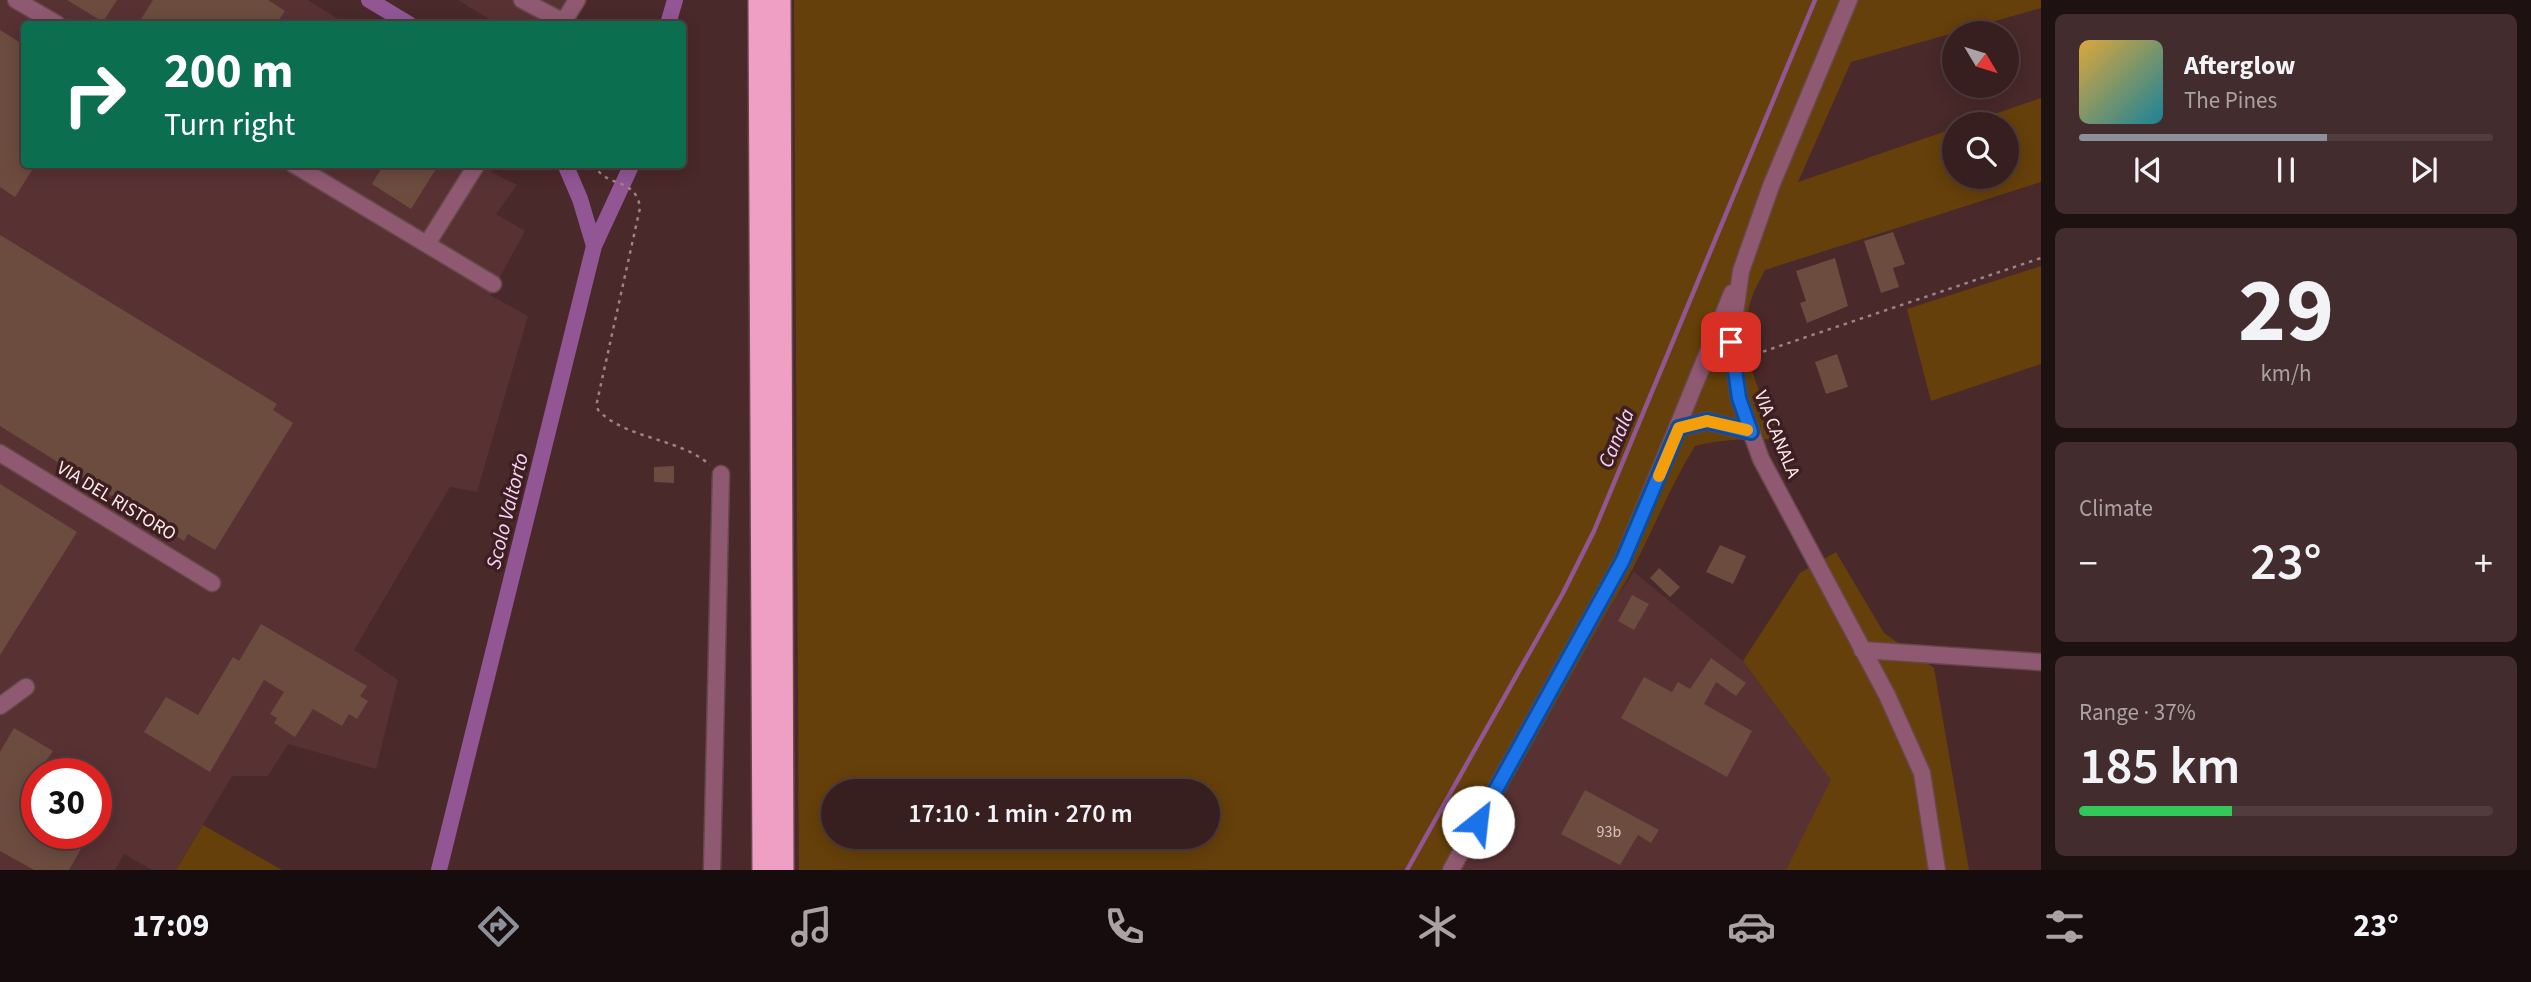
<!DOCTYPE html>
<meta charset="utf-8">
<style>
body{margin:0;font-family:"Source Sans 3",sans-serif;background:#422c2d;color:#f1f3f6;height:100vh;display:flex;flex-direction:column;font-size:26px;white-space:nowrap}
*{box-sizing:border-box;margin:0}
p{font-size:23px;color:#aaa2a5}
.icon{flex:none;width:38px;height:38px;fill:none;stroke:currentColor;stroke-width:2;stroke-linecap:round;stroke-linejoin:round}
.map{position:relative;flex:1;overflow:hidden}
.panel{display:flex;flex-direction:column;gap:14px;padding:14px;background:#1e1112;width:490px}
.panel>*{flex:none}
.guide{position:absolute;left:21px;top:21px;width:665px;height:147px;border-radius:7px;box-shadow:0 4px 18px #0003,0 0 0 2px #513d3e;background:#0b6e4f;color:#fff;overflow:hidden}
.needle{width:46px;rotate:128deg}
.tools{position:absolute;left:1942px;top:21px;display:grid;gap:14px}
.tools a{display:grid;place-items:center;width:77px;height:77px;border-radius:50%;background:#371f20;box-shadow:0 4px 18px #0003,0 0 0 2px #513d3e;font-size:35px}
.speed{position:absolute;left:21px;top:758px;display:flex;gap:14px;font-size:35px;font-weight:700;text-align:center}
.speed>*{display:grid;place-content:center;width:91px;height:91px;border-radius:50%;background:#371f20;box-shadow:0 4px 18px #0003,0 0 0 2px #513d3e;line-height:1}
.speed .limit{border:10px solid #d22;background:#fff;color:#111}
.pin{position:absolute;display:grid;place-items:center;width:60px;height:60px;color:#fff;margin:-30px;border-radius:14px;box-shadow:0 4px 10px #0006}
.me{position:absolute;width:77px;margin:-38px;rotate:29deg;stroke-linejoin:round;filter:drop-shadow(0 0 5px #0008)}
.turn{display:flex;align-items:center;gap:24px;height:147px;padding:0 28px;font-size:32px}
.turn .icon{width:91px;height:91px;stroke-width:2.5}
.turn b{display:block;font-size:49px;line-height:60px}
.big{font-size:52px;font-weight:600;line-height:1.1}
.panel .card{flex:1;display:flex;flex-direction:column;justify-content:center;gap:10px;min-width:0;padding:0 24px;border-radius:10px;background:#422c2d}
.panel .dial{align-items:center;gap:0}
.dial b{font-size:91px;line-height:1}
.song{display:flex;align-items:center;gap:21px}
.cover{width:84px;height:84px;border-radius:10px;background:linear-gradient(135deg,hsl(40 70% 55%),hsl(190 70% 35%))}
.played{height:7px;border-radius:4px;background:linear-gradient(90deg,#8c9099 60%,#513d3e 60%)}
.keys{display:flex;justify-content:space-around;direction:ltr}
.heat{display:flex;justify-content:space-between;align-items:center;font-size:38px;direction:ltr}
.charge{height:10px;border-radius:5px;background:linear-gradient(90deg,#34c759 37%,#513d3e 0)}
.trip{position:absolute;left:821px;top:779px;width:399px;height:70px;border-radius:35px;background:#371f20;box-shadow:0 4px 18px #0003,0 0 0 2px #513d3e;font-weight:600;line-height:70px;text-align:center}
.menu{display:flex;height:112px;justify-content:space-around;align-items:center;background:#160c0d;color:#aaa2a5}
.menu .icon{width:49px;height:49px}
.menu .current{color:#8c9099}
.menu b{font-size:32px;color:#f1f3f6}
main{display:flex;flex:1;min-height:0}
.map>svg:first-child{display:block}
</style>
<main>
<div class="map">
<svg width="2041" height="870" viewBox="0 0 2041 870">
<rect width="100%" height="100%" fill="#49292a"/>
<path fill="#583133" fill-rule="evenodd" d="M0 0H308L346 24H24V164H495L491 172 517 185 496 214 525 231 490 295 528 316 477 492 450 487 354 650 398 680 376 769 288 744 268 776H232L176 870H152L124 854 115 870H0ZM37 774H96V833H37Z
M458 0H588L573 24H497Z
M1634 572 1743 661 1832 780 1786 870H1462L1609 609Z"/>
<path fill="#66400a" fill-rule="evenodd" d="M794 0H2041V8L1851 62 1798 182 1955 128V177H2007V124H1965L2041 98V182L1765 270C1760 280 1754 290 1751 300 1736 345 1760 402 1784 439 1752 440 1725 438 1695 446 1662 499 1644 557 1609 609L1462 870H799ZM833 791H1208V836H833Z
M2041 266V364L1931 401 1907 309Z
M1836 552 1884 633 1934 668 1969 870H1786L1831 780 1743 661 1800 573Z
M203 825 282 870H176Z"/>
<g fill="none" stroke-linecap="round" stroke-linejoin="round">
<path stroke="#925695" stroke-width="4.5" d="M1407 870 1563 593 1594 531 1815 0"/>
<path stroke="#925695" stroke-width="16" d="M369 0 409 24
M668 24 675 0
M594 246 632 164
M439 870 594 246 580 199 565 164"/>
</g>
<path fill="#6c4c3f" d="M67 0H117L103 22Z
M153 0H268L285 11 276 24H138Z
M0 30 24 45V164H36L15 197 0 187Z
M384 164H439L411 209 372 184Z
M1893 232 1905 264 1893 268 1899 287 1881 293 1864 241Z
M0 235 277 404 273 410 293 423 215 550 188 534 184 541 0 426Z
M1835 258 1848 306 1807 323 1800 303 1806 301 1796 271Z
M1837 354 1848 387 1826 394 1815 362Z
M674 466V483L654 482V467Z
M0 484 77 532 0 655Z
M1720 545 1746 556 1733 584 1706 572Z
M1659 568 1680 587 1670 597 1650 578Z
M1632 595 1649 604 1634 630 1618 621Z
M261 624 367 686 360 696 368 701 357 719 349 714 342 726 313 709 295 737 274 723 277 718 270 714 284 692 264 680 210 772 144 732 166 697 198 715 233 657 239 661Z
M1711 658 1746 683 1736 696 1716 682 1704 704 1752 731 1727 777 1621 718 1644 677 1672 692 1678 682 1690 689Z
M14 728 53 751 37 774V833H90L69 870H34L0 851V752Z
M1585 790 1659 830 1651 843 1638 835 1620 865 1561 834Z"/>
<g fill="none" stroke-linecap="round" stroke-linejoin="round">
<g stroke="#664849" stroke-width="19">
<path id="minor" d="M16 0 57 24
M522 0 564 22
M1849 0 1771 186 1741 271 1731 342 1739 398 1761 459 1887 695 1922 773 1937 870
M562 24 577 0
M293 164 493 284
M427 244 477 164
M1679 428 1707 421 1751 432
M0 453 212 583
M1862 650 2041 662
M0 706 26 687
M712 870 721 474
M1451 870 1623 560 1732 293"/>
</g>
<g stroke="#664849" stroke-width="24">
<path id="highway" d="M759 0 763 870
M780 0 783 870"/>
</g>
<path stroke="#9d8384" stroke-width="2.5" stroke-dasharray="3.5 5" stroke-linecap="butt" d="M594 164C605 189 636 176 640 208L597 402 598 410C627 440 678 437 710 465
M1747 357 2041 258"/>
<use href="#minor" stroke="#905972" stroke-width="16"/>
<use href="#highway" stroke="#f09fc4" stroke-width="21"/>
</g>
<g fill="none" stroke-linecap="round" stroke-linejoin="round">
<g stroke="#114b97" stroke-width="18">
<path id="route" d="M1478 822 1623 560 1679 428 1707 421 1751 432 1739 398 1731 342"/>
</g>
<use href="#route" stroke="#1a73e8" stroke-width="12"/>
<path stroke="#f59e0b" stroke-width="12" d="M1659 476 1679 428 1707 421 1747 430"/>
</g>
<g text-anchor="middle" stroke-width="7" stroke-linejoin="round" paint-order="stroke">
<g font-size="16" fill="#d9c2c0">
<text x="1609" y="837">93b</text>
</g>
<g font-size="19" fill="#fdeaeb" stroke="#3e1f21">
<text transform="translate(1778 434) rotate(68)" y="7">VIA CANALA</text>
<text transform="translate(117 500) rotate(31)" y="7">VIA DEL RISTORO</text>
</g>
<g font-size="21" font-style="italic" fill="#f6d4f7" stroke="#3e1f21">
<text transform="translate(1616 438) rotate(-67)" y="7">Canala</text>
<text transform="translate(507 511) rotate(-76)" y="7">Scolo Valtorto</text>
</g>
</g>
</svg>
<div class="tools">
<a><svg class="needle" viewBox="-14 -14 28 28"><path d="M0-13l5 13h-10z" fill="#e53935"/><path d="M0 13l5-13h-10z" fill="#aaa2a5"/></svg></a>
<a><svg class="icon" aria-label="search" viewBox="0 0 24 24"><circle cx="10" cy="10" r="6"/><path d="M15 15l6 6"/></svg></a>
</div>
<div class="speed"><div class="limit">30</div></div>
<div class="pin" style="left:1731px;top:342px;background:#d93025"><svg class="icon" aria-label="arrive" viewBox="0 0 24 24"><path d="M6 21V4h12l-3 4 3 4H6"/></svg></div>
<svg class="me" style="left:1478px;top:822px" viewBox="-20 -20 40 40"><circle r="19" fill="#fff"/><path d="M0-13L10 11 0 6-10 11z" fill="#1a73e8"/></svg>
<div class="trip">17:10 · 1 min · 270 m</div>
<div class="guide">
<div class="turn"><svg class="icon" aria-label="right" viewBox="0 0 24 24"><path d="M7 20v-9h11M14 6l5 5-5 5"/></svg><div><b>200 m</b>Turn right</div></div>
</div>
</div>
<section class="panel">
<div class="card">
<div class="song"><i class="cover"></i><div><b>Afterglow</b><p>The Pines</p></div></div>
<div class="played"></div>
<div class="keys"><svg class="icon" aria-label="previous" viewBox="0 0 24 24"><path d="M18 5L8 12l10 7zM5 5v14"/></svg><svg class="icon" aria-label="pause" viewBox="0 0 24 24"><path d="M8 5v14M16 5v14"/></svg><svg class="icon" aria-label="next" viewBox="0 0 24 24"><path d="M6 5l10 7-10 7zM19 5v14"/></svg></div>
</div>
<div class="card dial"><b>29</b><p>km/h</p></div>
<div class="card"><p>Climate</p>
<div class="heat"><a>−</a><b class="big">23°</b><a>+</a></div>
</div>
<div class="card"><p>Range · 37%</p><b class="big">185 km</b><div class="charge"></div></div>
</section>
</main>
<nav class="menu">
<b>17:09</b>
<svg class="icon current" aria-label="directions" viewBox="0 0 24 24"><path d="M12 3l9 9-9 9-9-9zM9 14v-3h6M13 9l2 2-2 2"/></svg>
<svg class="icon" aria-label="music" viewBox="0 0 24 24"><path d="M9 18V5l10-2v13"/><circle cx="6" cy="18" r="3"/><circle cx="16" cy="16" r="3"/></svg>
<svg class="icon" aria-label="phone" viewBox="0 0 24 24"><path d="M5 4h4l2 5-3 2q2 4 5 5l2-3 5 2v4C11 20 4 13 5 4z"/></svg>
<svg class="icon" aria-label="climate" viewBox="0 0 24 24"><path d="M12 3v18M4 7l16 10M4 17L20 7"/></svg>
<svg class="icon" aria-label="car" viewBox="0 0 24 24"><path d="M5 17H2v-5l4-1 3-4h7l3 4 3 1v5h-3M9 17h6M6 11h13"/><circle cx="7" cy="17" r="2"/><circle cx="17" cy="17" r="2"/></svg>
<svg class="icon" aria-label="filters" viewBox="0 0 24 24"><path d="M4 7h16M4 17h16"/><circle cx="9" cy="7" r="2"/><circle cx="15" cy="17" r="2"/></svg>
<b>23°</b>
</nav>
